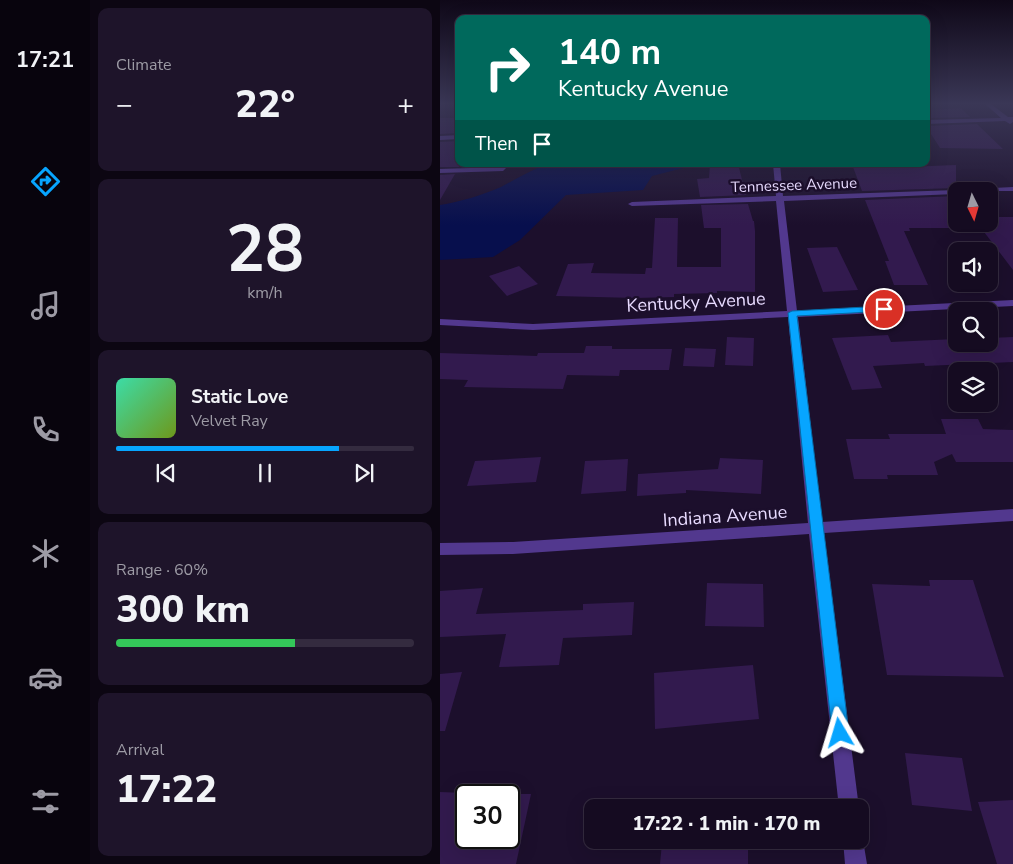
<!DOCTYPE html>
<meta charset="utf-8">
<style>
body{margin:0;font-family:"Nunito Sans",sans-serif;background:#1e142a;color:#f1f3f6;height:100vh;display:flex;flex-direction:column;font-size:19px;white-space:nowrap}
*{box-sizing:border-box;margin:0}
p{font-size:16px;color:#9d9ba5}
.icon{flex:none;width:28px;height:28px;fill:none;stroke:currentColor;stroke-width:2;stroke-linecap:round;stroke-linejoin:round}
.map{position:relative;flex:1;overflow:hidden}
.sheet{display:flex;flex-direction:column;gap:8px;padding:8px;background:#0c0612;width:350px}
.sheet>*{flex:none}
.top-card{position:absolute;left:15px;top:15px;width:475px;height:152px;border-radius:10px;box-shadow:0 5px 20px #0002,0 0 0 1px #342b3f;background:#00695c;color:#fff;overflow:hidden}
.needle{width:32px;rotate:175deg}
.buttons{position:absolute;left:508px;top:182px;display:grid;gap:10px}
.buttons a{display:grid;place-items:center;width:50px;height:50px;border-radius:10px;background:#150b21;box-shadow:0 5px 20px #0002,0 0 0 1px #342b3f;font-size:25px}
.speed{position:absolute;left:15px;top:784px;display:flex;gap:10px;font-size:25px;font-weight:700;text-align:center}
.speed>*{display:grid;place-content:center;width:65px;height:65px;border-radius:50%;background:#150b21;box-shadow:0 5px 20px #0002,0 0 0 1px #342b3f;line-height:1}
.speed .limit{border:2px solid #111;border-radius:8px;background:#fff;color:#111}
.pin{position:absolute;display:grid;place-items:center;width:42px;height:42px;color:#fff;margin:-21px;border:2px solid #fff;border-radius:50%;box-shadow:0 1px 5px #0007}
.me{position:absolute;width:55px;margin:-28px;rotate:353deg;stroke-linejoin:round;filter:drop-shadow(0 0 4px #0008)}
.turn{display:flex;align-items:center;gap:18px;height:105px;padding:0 20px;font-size:22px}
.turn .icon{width:65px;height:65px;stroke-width:2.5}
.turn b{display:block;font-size:35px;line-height:42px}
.then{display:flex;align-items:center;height:48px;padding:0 20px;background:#0003;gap:10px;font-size:19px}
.big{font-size:38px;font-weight:800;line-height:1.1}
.sheet .card{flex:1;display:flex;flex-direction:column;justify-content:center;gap:8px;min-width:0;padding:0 18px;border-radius:10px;background:#1e142a}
.sheet .dial{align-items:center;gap:0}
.dial b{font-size:65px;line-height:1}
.song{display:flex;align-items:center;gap:15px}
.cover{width:60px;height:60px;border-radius:8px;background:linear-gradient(135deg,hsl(160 70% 55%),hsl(80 70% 35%))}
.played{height:5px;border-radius:2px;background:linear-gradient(90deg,#07a5ff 75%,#342b3f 75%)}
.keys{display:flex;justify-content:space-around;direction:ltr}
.heat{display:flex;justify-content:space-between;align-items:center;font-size:28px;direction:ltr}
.charge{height:8px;border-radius:4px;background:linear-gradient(90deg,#34c759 60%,#342b3f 0)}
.trip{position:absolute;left:144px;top:799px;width:285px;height:50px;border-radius:10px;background:#150b21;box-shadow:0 5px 20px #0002,0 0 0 1px #342b3f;font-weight:800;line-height:50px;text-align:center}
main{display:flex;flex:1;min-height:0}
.menu{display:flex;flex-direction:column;width:90px;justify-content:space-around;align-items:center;background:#08040d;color:#9d9ba5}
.menu .icon{width:35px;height:35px}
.menu .selected{color:#07a5ff}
.menu b{font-size:22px;color:#f1f3f6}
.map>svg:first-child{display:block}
</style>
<main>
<nav class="menu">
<b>17:21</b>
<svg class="icon selected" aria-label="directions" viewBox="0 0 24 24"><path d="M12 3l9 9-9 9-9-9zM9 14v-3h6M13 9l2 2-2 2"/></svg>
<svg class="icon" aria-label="music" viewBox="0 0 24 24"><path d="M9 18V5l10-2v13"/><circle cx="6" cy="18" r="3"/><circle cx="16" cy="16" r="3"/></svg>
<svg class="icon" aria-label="phone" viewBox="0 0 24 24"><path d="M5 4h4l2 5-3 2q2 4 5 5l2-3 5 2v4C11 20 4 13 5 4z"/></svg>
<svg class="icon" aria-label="climate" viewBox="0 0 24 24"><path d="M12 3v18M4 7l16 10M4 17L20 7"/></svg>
<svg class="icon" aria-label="car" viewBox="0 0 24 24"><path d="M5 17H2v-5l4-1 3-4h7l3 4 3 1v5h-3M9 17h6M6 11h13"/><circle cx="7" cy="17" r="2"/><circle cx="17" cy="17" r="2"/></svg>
<svg class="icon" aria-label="filters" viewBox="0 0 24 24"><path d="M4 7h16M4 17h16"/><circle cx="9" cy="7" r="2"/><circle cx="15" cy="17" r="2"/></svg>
</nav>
<section class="sheet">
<div class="card"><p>Climate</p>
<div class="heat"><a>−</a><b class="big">22°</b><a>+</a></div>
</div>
<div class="card dial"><b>28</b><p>km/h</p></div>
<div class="card">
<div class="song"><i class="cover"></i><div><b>Static Love</b><p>Velvet Ray</p></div></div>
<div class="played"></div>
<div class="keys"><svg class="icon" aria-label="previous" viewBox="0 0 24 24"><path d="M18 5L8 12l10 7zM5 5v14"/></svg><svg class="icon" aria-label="pause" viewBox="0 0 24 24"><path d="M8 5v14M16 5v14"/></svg><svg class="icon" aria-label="next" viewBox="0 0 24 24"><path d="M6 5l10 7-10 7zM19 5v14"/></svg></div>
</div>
<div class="card"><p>Range · 60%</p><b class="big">300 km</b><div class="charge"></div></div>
<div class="card"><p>Arrival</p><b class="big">17:22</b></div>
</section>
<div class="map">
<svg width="573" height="864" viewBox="0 0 573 864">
<rect width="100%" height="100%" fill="#1c0f2c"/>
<path fill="#070f4d" d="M107 164H254L255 165 212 176 203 190 126 195 80 240 53 257 0 260V205C20 202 42 195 61 187 76 179 91 170 107 164Z"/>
<path fill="#321a4e" d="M521 108 530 117 486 118V110Z
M0 118H19V133L0 134Z
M537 124 563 149 500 148 486 126Z
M19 141V167H0V142Z
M270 164H298L306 195 260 197 257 179 269 178Z
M443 164H464L466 167 516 165V188L422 191 413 167 444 166Z
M15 174 0 200V175Z
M516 196V228H469L470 231H464L488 285H454L445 261H449L425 200Z
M308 204 313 221H314L315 231V292L277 291V293L234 294V297L196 298 116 296 128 264 154 263 151 273 205 274 206 268H212L215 218H238L237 267H281V228H264L261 205Z
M549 217H573V270L538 224H549Z
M397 247 418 290 383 292 367 248Z
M79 266 98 284 67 296 49 276Z
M448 335 451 342 516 339V344H549V338L573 337V362L485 366 484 363 433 366 442 388 412 390 392 338Z
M287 337 314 338 313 366 285 365Z
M146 346H172V349H232L229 370H180L179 376 127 375 123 389 24 387 28 380 0 379V353L97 356 98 353H144Z
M245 348 276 349 274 367 243 366Z
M501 419H538L543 429 573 430V462H516L512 454 494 462 498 475H447L448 479H414L406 439H450L448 434H506Z
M101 457 96 482 27 486 35 461Z
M280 458 323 460 321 494 246 490V493L197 496 198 474 278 469Z
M188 459 186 491 141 494 145 461Z
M489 580H533L564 677 447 675 432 584 490 586Z
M267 583 323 584 324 627 265 626Z
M43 588 36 614 143 610V604L194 602 192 635 123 638 119 665 59 667 66 634 0 637V591Z
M313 665 319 719 215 729 214 673Z
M22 672 5 731H0V674Z
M465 753 522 758 532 811 472 805Z
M0 792 26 793V838H69V794H91L76 864H0Z
M573 800V864H557L538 802Z
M222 843 308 845V864H220Z"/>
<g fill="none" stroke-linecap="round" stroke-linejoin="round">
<path fill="#52388e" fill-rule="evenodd" d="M545 104H551L568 117H573V122L570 124 565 121 486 124V120L561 118Z
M19 135V139L0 140V136Z
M63 164H70L63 171 0 173V169L61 167Z
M333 164H340L343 196 516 190 519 191H516V194L344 201 357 311 573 300V306L358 317 382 522 573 509V521L384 533 419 808H399L369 534 73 554 0 555V543L73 542 368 523 348 317 93 330 0 325V319L93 324 347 311 336 201 192 206 188 204 192 202 336 196Z
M573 187V191H529L533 189Z
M420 832 423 840 427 864H405L403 840H420Z"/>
</g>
<linearGradient id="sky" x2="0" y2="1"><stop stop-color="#0f0818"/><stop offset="0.46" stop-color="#3a3756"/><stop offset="1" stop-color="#3a3756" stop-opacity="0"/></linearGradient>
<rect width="573" height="225" fill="url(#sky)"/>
<path fill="#07a5ff" stroke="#056ba6" d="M444 306 448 307V311L357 316 409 733 406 739 400 742 394 739 392 733 348 313 352 311Z"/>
<g text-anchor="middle" stroke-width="5" stroke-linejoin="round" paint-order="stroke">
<g font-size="15" fill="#e8dbff" stroke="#1c0f2c">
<text transform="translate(354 185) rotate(-2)" y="5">Tennessee Avenue</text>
</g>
<g font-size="18" fill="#e8dbff" stroke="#1c0f2c">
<text transform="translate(256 302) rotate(-3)" y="6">Kentucky Avenue</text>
<text transform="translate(285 516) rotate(-4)" y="6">Indiana Avenue</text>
</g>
</g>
</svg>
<div class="buttons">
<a><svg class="needle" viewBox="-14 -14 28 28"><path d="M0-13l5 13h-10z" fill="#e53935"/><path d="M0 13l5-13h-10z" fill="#9d9ba5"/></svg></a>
<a><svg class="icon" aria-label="sound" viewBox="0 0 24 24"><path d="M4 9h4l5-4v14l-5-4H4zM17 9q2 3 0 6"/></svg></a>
<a><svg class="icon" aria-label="search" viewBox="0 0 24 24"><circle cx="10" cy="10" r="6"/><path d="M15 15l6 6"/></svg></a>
<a><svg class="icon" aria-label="layers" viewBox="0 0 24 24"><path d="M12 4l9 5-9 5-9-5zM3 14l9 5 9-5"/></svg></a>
</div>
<div class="speed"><div class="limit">30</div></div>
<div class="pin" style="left:444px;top:309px;background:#d93025"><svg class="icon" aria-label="arrive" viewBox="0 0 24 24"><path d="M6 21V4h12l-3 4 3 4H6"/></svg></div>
<svg class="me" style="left:400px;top:733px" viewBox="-20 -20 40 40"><path d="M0-17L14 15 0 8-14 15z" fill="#07a5ff" stroke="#fff" stroke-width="4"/></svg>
<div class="trip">17:22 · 1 min · 170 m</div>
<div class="top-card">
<div class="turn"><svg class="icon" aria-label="right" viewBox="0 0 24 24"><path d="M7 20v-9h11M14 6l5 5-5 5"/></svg><div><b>140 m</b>Kentucky Avenue</div></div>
<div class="then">Then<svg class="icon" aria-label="arrive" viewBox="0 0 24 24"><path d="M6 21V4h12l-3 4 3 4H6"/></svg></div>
</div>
</div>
</main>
